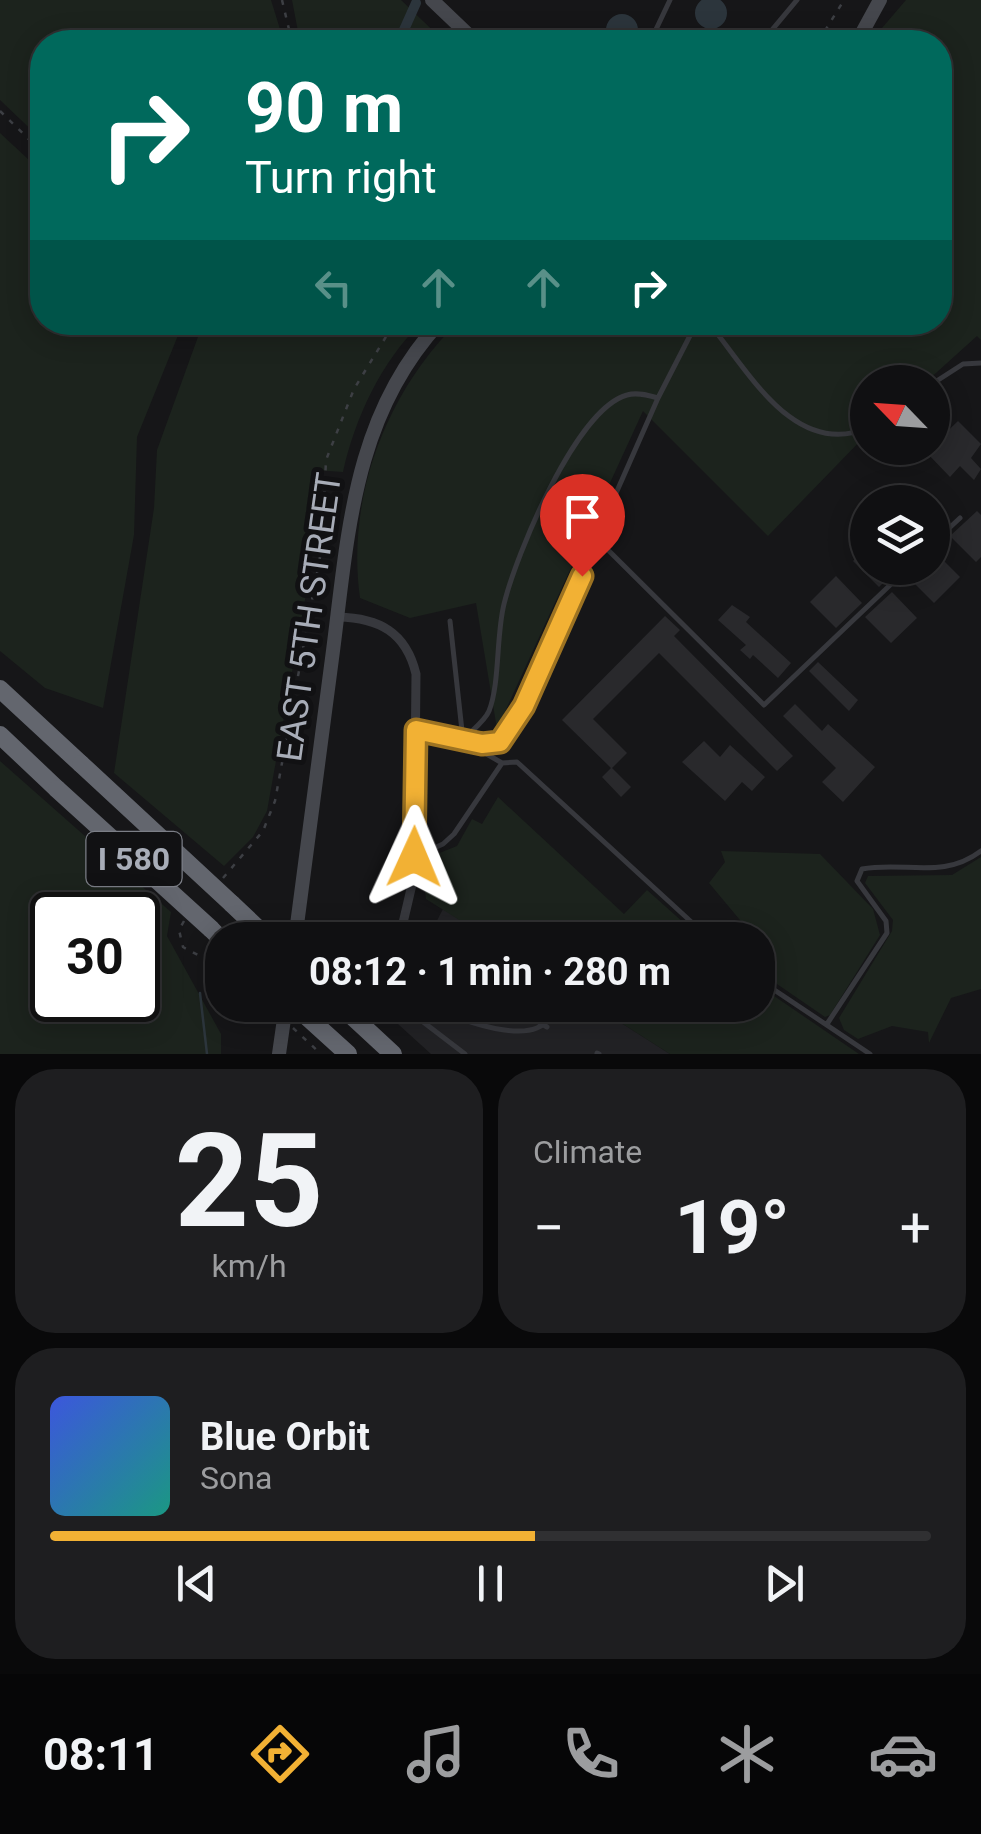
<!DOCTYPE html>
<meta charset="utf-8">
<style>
body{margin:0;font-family:Roboto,sans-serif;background:#1e1e20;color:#f1f3f6;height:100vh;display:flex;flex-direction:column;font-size:38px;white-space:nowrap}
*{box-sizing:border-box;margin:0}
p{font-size:32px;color:#9c9d9f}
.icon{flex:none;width:55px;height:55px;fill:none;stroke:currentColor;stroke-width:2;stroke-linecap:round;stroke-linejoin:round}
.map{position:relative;height:1054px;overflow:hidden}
.side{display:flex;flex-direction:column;gap:15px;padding:15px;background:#09090a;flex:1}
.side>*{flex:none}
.guide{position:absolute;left:30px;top:30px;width:922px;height:305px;border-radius:40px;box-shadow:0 5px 25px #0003,0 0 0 2px #303032;background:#00695c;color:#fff;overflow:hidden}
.needle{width:65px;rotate:295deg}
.tools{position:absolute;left:850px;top:365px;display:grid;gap:20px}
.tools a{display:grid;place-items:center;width:100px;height:100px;border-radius:50%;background:#101012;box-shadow:0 5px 25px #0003,0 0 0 2px #303032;font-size:50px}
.speed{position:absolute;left:30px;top:892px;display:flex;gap:20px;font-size:50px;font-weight:700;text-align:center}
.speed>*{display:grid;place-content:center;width:130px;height:130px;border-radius:50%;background:#101012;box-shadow:0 5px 25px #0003,0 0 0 2px #303032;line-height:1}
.speed .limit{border:5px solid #111;border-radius:15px;background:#fff;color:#111}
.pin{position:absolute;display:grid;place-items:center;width:85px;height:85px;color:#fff;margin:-102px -42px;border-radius:50% 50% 50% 0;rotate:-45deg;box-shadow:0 0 10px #0007}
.pin .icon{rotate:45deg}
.me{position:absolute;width:110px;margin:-55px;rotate:1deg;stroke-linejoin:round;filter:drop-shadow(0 0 8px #0008)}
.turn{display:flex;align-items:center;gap:35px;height:210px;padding:0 50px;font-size:45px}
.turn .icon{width:130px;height:130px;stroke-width:2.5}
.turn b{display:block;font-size:70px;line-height:85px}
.lanes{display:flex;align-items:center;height:95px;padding:0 50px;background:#0003;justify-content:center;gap:50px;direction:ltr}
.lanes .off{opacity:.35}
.big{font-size:75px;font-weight:700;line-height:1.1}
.side .tile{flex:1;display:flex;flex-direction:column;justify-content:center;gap:15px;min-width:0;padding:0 35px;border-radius:40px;background:#1e1e20}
.side .dial{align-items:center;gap:0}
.dial b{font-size:130px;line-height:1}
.song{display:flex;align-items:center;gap:30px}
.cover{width:120px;height:120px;border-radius:15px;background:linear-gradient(135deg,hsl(230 70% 55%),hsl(170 70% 35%))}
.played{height:10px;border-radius:5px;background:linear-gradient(90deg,#f2b134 55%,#303032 55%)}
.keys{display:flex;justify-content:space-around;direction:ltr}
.heat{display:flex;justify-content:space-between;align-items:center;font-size:55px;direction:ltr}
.side .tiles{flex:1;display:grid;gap:15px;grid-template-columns:1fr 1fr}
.tile:last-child{grid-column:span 2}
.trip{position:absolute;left:205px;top:922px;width:570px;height:100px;border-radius:40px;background:#101012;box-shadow:0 5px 25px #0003,0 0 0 2px #303032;font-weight:700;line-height:100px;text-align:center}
.menu{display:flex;height:160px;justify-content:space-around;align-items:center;background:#060607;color:#9c9d9f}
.menu .icon{width:70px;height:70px}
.menu .current{color:#f2b134}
.menu b{font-size:45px;color:#f1f3f6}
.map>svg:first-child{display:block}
</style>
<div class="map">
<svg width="981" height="1054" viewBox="0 0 981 1054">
<rect width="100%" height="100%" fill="#161618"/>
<path fill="#222225" d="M443 909 491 940H427Z
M394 1005H593L670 1054H431L388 1015Z"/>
<path fill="#1c231d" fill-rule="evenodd" d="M0 0H271L284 42H42V140L0 100Z
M292 0H401L445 42H300Z
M906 0H981V340L977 336 926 382H868L867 434 768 536 643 411 497 729 476 603 410 618 360 598C346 498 386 393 457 323L940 322V42H870Z
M0 133 42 172V322L183 323 137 437 134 535 103 708 45 688 0 651Z
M203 323H421C381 362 355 418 343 472L314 470 308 583 267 811 253 837 224 866 114 773 154 508 157 450Z
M0 761 171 912 167 936 221 1034V1054H0ZM52 915H138V1000H52Z
M498 797 624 914 647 890 703 940H491L426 899 424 884 437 854 457 846 472 819 482 824Z
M721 851 820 854 873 909 880 935 830 1015 825 1017 758 971 760 944 709 883 725 862Z
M981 857V989L951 998 929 1043 928 1032 892 1026 858 1039 844 1030 839 1018 892 931 893 920 865 883 868 876 952 875Z
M758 985 859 1054H670L593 1005H758Z"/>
<path fill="#2c353c" d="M695 13a16 16 0 1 1 32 0a16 16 0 1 1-32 0Z
M606 30a16 16 0 1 1 32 0a16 16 0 1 1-32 0Z"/>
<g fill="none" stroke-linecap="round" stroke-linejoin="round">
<path stroke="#2c353c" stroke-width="2.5" d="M200 993 207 1054"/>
<path stroke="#2c353c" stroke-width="10" d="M403 32 416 3"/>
</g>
<path fill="#29292c" d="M958 421 981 444 971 458 981 469 974 480 960 466 950 477 926 452Z
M977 511 981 515V557L976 562 950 536Z
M933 550 960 577 934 603 908 577 914 568 923 572 932 568Z
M862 551 868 556V568H898L879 587 853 561Z
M836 576 862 603 836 628 810 602Z
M892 592 917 618 891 643 865 617Z
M732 605 750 617 746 622 791 663 778 678 753 655 750 659 740 650 746 645 718 620Z
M665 616 680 630 674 636 793 756 777 771 659 653 593 719 627 753 612 768 631 787 621 797 602 777 611 768 562 720Z
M818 662 858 700 849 711 809 671Z
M795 704 822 731 828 724 875 767 843 802 822 782 836 768 783 716Z
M704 741 720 757 730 745 765 777 752 791 742 782 725 801 682 762Z
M465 1005H499L493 1018Z"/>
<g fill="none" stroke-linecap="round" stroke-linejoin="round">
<path stroke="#3d3f44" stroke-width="2.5" stroke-dasharray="5 8" stroke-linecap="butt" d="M282 0 292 42
M818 42 844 0
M0 111 42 152
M223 878 263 831 275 801 322 546 326 460 354 389 395 322
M184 921 179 930 183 947 222 968
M293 1028 321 1054"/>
<path stroke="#37383d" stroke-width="5" d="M544 34 562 42
M650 42 670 0
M762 42 797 0
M708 322C748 370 794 459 868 428
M932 384 963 364 981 363
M597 539 764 705 908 568
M932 544 960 518
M450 621 463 740
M417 730 457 737 502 763
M463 740 492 745 513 727 658 398 697 322
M463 740C470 732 485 721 489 711 500 683 496 636 504 604 516 555 576 409 627 395 637 392 648 395 658 398
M414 857 443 844 454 834 502 763 517 762 711 940
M758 979 870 1054
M401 1005 465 1054
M430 1005C461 1022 553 1054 550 1005
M511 1005 547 1027
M827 1024 887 933 886 921 857 881 862 869C905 861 943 880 981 851
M597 1053 599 1054"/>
<path stroke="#37383d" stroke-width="9" d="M338 617C379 618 406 632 416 674L414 876 399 940"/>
<path stroke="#45474d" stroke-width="14" d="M432 0 476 42
M857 42 880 0
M295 940C307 849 319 757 331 666 348 542 350 419 440 322"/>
<path stroke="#63666e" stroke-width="18" d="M0 689 81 764
M0 735 57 789
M232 904 270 940
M211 929 222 940
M294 1005 348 1054
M340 1005 393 1054"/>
<path stroke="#45474d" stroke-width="14" d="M279 1054 286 1005"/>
<path stroke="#63666e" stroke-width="18" d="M81 764 232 904
M57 789 211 929"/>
</g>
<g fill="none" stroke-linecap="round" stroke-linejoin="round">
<g stroke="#9d7322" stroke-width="25">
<path id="route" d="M414 857 416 730 482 744 500 742 524 706 582 576"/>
</g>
<use href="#route" stroke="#f2b134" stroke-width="18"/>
</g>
<g text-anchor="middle" stroke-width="10" stroke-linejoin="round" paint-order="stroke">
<rect fill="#111113" stroke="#7b7e86" stroke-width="2.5" x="86.5" y="832" width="95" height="54" rx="8"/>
<g font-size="32" font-weight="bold" fill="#a8adb8">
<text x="134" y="870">I 580</text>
</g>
<g font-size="35" fill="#a8adb8" stroke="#111113">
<text transform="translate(309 617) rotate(-82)" y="12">EAST 5TH STREET</text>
</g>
</g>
</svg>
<div class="tools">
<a><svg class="needle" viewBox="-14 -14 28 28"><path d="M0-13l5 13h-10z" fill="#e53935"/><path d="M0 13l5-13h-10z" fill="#9c9d9f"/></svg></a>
<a><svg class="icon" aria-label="layers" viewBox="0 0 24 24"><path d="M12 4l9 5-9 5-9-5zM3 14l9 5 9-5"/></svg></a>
</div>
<div class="speed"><div class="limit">30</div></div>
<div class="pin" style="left:582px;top:576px;background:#d93025"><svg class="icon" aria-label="arrive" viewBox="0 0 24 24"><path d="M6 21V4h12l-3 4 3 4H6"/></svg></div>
<svg class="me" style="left:414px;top:857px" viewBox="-20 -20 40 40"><path d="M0-17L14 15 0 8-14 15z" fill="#f2b134" stroke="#fff" stroke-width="4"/></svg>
<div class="trip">08:12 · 1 min · 280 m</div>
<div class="guide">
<div class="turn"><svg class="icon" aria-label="right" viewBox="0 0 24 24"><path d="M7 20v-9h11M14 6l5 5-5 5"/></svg><div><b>90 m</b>Turn right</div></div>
<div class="lanes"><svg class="icon off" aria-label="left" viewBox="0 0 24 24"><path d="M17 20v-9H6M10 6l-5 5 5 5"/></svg><svg class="icon off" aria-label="ahead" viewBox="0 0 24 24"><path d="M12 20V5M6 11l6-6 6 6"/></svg><svg class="icon off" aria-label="ahead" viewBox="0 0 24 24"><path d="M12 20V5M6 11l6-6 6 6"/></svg><svg class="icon" aria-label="right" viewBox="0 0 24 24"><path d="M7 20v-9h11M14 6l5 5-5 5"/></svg></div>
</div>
</div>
<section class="side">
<div class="tiles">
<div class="tile dial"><b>25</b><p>km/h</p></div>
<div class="tile"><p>Climate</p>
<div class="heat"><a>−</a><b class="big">19°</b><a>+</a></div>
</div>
<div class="tile">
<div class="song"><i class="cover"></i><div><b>Blue Orbit</b><p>Sona</p></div></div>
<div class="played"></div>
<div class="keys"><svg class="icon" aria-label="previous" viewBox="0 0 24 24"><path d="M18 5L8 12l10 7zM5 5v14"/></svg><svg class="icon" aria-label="pause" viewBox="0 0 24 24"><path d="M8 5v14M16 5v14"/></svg><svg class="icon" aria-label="next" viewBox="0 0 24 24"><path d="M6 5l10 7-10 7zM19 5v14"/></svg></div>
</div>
</div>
</section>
<nav class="menu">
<b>08:11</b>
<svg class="icon current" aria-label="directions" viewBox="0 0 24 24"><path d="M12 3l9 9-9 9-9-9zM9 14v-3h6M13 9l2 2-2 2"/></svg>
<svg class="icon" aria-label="music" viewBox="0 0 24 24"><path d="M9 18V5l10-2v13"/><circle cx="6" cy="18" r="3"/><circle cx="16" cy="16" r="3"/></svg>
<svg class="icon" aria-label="phone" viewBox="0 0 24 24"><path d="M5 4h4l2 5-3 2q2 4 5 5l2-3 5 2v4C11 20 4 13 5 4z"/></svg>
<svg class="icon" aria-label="climate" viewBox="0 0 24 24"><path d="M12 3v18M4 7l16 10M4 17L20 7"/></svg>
<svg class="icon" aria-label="car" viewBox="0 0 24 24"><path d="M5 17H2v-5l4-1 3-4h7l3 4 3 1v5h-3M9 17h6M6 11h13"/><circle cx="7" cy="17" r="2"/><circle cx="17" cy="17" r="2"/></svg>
</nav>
